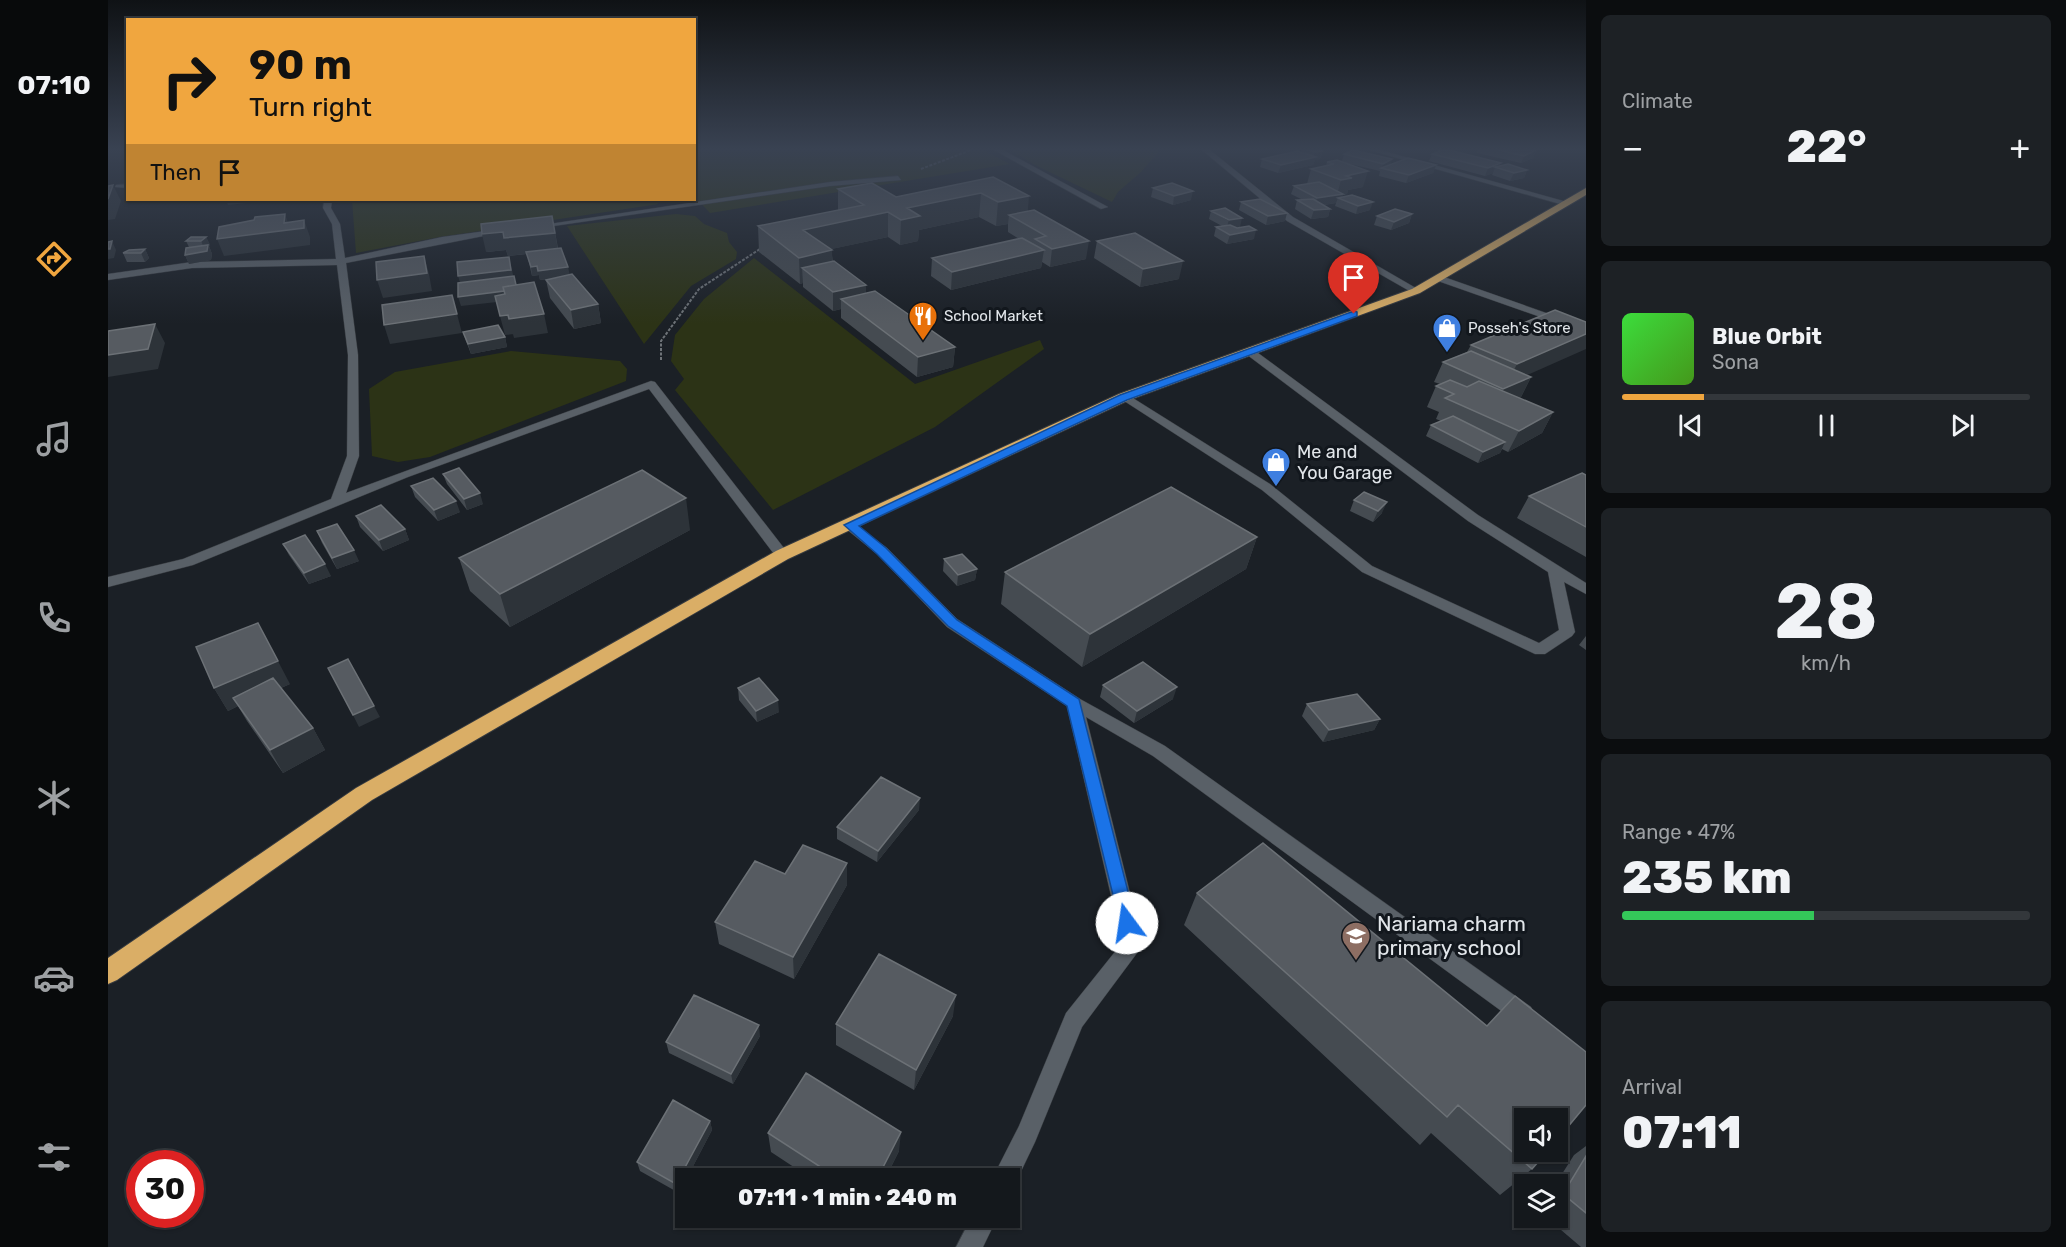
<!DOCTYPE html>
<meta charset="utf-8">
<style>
body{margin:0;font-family:Rubik,sans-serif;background:#1d2125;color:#f1f3f6;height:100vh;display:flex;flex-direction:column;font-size:22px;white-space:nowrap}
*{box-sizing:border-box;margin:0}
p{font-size:20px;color:#9da0a3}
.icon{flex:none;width:33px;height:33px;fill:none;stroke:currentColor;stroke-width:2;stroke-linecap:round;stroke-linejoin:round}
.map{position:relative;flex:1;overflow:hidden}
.drawer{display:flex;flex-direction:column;gap:15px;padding:15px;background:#0b0d0f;width:480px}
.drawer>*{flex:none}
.guide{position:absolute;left:18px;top:18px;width:570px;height:183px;border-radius:0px;box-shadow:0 2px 4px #0004,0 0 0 2px #33373b;background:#f0a63f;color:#111;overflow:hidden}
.tools{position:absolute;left:1406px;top:1108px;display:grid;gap:12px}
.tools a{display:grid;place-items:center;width:54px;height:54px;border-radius:0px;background:#14181c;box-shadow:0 2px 4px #0004,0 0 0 2px #33373b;font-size:30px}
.speed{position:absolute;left:18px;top:1150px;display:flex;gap:12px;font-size:30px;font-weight:700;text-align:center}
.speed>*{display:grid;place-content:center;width:78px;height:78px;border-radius:50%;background:#14181c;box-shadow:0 2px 4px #0004,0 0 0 2px #33373b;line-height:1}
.speed .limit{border:9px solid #d22;background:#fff;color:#111}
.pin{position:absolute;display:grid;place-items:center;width:51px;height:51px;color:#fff;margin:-62px -26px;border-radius:50% 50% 50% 0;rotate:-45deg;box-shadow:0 0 6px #0007}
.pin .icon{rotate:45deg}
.me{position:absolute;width:66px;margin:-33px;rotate:346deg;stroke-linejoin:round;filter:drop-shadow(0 0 4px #0008)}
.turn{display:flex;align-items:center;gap:21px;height:126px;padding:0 24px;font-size:27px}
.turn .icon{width:78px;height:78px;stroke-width:2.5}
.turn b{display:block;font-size:42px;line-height:51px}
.then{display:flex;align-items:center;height:57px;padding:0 24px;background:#0003;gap:12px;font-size:22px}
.big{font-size:45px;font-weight:800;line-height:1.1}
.drawer .card{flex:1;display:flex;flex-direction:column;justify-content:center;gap:9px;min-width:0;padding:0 21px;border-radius:9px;background:#1d2125}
.drawer .dial{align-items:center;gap:0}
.dial b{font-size:78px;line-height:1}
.song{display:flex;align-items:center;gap:18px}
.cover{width:72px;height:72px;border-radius:9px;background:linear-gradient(135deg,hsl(120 70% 55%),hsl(100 70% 35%))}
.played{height:6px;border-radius:3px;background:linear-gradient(90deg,#f0a63f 20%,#33373b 20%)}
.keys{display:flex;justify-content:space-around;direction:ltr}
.heat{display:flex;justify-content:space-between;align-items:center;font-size:33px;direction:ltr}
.charge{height:9px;border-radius:4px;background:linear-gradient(90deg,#34c759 47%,#33373b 0)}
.trip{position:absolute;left:567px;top:1168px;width:345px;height:60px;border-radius:0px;background:#14181c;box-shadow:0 2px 4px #0004,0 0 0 2px #33373b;font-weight:800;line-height:60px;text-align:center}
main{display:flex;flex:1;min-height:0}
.tab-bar{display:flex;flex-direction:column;width:108px;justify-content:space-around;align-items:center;background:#080a0b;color:#9da0a3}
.tab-bar .icon{width:42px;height:42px}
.tab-bar .current{color:#f0a63f}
.tab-bar b{font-size:27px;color:#f1f3f6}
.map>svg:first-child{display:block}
</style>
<main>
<nav class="tab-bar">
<b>07:10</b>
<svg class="icon current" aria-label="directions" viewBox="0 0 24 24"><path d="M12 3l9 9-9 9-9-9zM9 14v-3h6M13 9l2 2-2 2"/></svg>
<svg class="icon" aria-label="music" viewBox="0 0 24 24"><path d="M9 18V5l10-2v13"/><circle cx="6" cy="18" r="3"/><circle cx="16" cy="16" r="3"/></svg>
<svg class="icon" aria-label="phone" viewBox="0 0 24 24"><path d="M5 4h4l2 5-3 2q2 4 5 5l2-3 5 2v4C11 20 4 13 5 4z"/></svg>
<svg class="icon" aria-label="climate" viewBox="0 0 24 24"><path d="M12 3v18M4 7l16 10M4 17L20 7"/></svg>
<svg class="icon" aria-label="car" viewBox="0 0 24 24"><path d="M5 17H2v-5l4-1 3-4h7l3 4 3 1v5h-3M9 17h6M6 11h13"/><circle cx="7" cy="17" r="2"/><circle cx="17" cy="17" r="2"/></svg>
<svg class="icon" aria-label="filters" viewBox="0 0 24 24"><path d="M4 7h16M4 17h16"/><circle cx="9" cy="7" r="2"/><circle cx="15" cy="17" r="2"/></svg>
</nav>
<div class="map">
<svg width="1478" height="1247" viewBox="0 0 1478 1247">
<rect width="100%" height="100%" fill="#1b2026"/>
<path fill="#2c3316" d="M586 150H875L902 164 602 213 587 197Z
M902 150H1052L1033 172 1010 192 1004 202 927 165Z
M244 200H543L551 204 332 237 248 253Z
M568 214 587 216 596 224 619 233 621 242 629 252 628 259 583 286 536 344 459 226Z
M646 258 807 384 932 340 936 349 827 427 665 510 567 390 576 379 563 361 567 335 596 299Z
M403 351 512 361 519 369 518 381 322 457 290 462 264 456 261 389 287 372Z"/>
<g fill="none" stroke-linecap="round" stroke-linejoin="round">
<g stroke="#363a3f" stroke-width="1">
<path id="street" d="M886 150H895L1000 207 993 209Z
M1094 150H1102L1185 217 1313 291 1305 293 1179 221Z
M1261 150H1272L1459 202 1452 204Z
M790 176 793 180 722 186 425 229 421 227 722 182Z
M20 184V188L7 187 8 185Z
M216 200H224L223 208 232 224 237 258 334 237 392 229 396 232 238 263 250 355 251 456 238 493 543 381 547 382 679 552 681 555 679 558H669L541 389 300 477 85 565 0 587V577L75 559 223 499 239 456 240 355 229 265 84 268 0 280V274L84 262 228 259 224 224 215 208Z
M1330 277H1336L1478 327V333L1330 281Z
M1138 350H1146L1370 515 1478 583V594L1456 582 1467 632 1464 636 1437 654H1427L1254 572 1154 490 1010 397 1012 395H1020L1162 484 1264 566 1431 643 1451 630 1440 572 1360 521 1138 354Z
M742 521 779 548 849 619 972 699 1057 746 1423 1007 1426 1014 1423 1021 1415 1024 1407 1021 1045 756 978 717 1035 945 974 1027 927 1142 905 1188 902 1189V1179H884L911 1126 958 1013 1014 943 959 706 839 627 769 554 737 528 735 525Z
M863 1218H889L875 1247H848Z"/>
</g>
<g stroke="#363a3f" stroke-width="2">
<path id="highway" d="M1478 188V195L1312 293 1021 400 680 559 264 800 9 980 0 984V958L248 788 668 551 1011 394 1304 289Z"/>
</g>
<path stroke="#6e7378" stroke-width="2" stroke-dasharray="3 1.5" stroke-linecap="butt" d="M813 169 863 150
M553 360V341L591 289 655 247"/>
<use href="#street" fill="#596067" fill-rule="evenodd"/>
<use href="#highway" fill="#daae66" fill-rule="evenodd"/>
</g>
<path fill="#454b51" d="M1194 150H1211L1215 151 1212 159 1207 160 1205 165 1170 173 1152 167 1154 159 1193 152Z
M1370 150H1428L1425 158 1413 163 1369 153Z
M1236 154 1284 159 1282 165H1328L1325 173 1298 183 1271 176 1272 171 1242 164 1255 187 1240 190 1239 194 1235 195 1234 197 1262 210 1248 214 1227 206 1228 203 1216 205 1222 209 1220 217 1203 219 1187 209 1189 200H1195L1183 194 1186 186 1199 184 1203 169 1218 166 1219 162 1234 161Z
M1324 154 1392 166 1419 170 1416 178 1402 181 1384 175 1385 173 1377 176 1321 161Z
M885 177 920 211 978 259 942 267 934 262 933 268 843 290 823 276 824 258 911 239 900 232V224L888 226 871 217 811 230 810 241 792 245 780 237 723 249 725 262 758 285V293L847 347 845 367 809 377 733 318V309L725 311 695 287V283L692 284 651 252 650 226 730 210V189L788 197Z
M1045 188 1083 200 1065 205 1043 197Z
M1133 202 1177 221 1158 225 1131 210Z
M1103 211 1132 227H1127L1146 239 1119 244 1106 236 1108 227 1114 226 1101 219Z
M1304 214 1301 223 1283 230 1266 225 1269 216Z
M444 216 450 248 461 275 490 304 493 323 466 329 442 298 438 280 447 278 432 280 431 275 424 276 419 254 400 256 398 250 378 252Z
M98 237 102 245 101 246 104 254 103 260 81 264 77 255 81 247 78 241Z
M989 241 1071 279 1032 287 986 258Z
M37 249 41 258 37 262H19L15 253Z
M1447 310 1419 375 1423 377 1413 397 1411 398 1445 412 1434 433 1400 452 1394 449 1392 453 1370 463 1318 436 1323 425 1333 421 1328 419 1331 412 1319 407 1328 386 1332 384 1326 382 1335 362 1359 352 1363 345Z
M355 332 397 337 399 347 363 354 358 341Z
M335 474 375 504 359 510 339 484Z
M1478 475V557L1409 518 1421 496Z
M303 486 352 512 330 521 307 497Z
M1256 492 1274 513 1265 522 1242 511 1246 500Z
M248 516 297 529 301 540 275 551 252 527Z
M582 530 402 627 362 591 351 558Z
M209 531 251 561 229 569 214 543Z
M1149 537 1138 569 974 667 893 604 897 572Z
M175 544 223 576 201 584 181 555Z
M836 559 869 569 867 580 849 586 835 571Z
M1478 636V650L1471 645Z
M182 684 173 688 205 728 217 750 175 773 139 721 130 706 120 711 106 688Z
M995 685 1065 699 1026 723 992 697Z
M630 688 671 712 649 722 631 700Z
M1199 704 1272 719 1266 730 1215 742 1194 716Z
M811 810 769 862 729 839V827Z
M1155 843 1424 1169 1392 1195 1323 1133 1312 1145 1076 925 1089 893Z
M677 874 739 885 686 979 611 944 607 922Z
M845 1016 806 1090 728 1045V1024Z
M652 1036 625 1084 561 1053 558 1042Z
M602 1121 604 1130 571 1193 532 1171 529 1162Z
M660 1133 791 1151 777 1179H704L663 1152Z
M1478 1146V1247H1473L1439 1218H1449V1185H1447L1466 1155Z"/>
<path fill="#2d3339" d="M1428 150 1425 158 1413 163 1416 156Z
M1215 151 1212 159 1207 160 1205 165 1170 173 1173 165 1205 158 1207 152Z
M1284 159 1281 167 1274 168 1275 164Z
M1393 163 1391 168 1387 167 1385 173 1377 176 1380 168Z
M1328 165 1325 173 1298 183 1301 175Z
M1419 170 1416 178 1402 181 1406 173Z
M1260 171 1255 187 1240 190 1239 194 1235 195 1234 200 1230 198 1228 203 1207 206 1209 198 1229 195 1233 180 1238 176Z
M5 185 13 201 7 219 0 220V199Z
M1085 191 1083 200 1065 205 1066 196Z
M873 193 871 217 811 230 810 241 792 245 793 220 799 208Z
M921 196 919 220 901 215 900 224 888 226 890 202Z
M118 200H167L120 205Z
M1265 202 1262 210 1248 214 1250 206Z
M1222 209 1220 217 1203 219 1206 210Z
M780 212V237L696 255 695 230Z
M1179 213 1177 221 1158 225 1160 216Z
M177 214 182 229 196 220 202 237V245L116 256 109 239 176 223Z
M1304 214 1301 223 1283 230 1286 222Z
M1134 218 1132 227 1118 229 1121 220Z
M1148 230 1146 239 1119 244 1122 235Z
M395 232 447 233 450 250 400 256 398 250 378 252 374 234Z
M98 237 102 245 101 246 104 254 103 260 81 264 77 255 97 250 93 241Z
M4 241 8 250 6 258 0 259V249Z
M981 241 978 259 942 267 944 249Z
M37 249 41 258 37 262 33 253Z
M724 250 725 276 694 268 695 283 692 284 691 258Z
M936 250 933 268 843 290 844 272Z
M316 256 321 274 324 291 275 298 269 280Z
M401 257 406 279 353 286 350 276Z
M1075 261 1071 279 1032 287 1035 269Z
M429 266 431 275 424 276 423 267Z
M460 267 462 276 432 280 430 271Z
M758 285V303L733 299V309L725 311V292Z
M396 291 398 301 353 306 350 297Z
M344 295 354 333 282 344 276 325Z
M490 304 493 323 466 329 463 310Z
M436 314 440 333 406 338 401 319Z
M400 315 405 334 397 335 392 316Z
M47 324 57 343 50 369 0 377V355Z
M1478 334V349L1399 384 1409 364Z
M397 337 399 347 363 354 360 344Z
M847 347 845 367 809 377 810 357Z
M1423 377 1413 397 1385 409 1395 389Z
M1445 412 1434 433 1400 452 1411 431Z
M1397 442 1392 453 1370 463 1375 452Z
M372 493 375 504 359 510 356 499Z
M578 498 582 530 402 627 392 594Z
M348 501 352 512 330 521 326 510Z
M1279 502 1274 513 1265 522 1270 511Z
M297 529 301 540 275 551 271 540Z
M1149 537 1138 569 974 667 982 634Z
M246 550 251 561 229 569 224 558Z
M217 564 223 576 201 584 196 573Z
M869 569 867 580 849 586 850 575Z
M150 623 182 684 131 706 125 698 130 706 120 711 106 688Z
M1069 687 1065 699 1026 723 1029 711Z
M670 700 671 712 649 722 648 711Z
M266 706 272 717 251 727 245 715Z
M1272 719 1266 730 1215 742 1221 730Z
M205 728 217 750 175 773 162 750Z
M812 798 811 810 769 862 770 851Z
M739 863V885L686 979 685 957Z
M848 995 845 1016 806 1090 808 1070Z
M651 1025 652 1036 625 1084 623 1074Z
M602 1121 604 1130 571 1193 568 1184Z
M793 1132 791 1151 777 1179H769Z"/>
<path fill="#565b61" stroke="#6c7176" stroke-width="1.5" d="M1200 150H1211L1215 151 1207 152Z
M1245 150 1284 159 1275 164 1236 154Z
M1334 150H1341L1393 163 1380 168 1324 154Z
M1391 150H1428L1416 156Z
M1189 151 1208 157 1173 165 1154 159Z
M1300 158 1328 165 1301 175 1273 168Z
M1229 160 1260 171 1238 176 1244 178 1233 180 1203 169 1226 164 1219 162Z
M1400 164 1419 170 1406 173 1387 167Z
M885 177 921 196 890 202 873 193 799 208 812 216 793 220 780 212 695 230 724 250 691 258 650 226 756 205 730 189 764 183 788 197Z
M1211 182 1235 194 1209 198 1186 186Z
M1064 183 1085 191 1066 196 1045 188Z
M5 185 0 199V186Z
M1244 195 1265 202 1250 206 1230 198Z
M1152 199 1179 213 1160 216 1133 202Z
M1205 199 1222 209 1206 210 1189 200Z
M1117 208 1134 218 1121 220 1103 211Z
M1287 209 1304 214 1286 222 1269 216Z
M926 210 981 241 944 249 927 239 938 236 901 215Z
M177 214 176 223 196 220V228L109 239 111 227 146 220 147 217Z
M444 216 447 233 396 238 395 232 374 234 373 224Z
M1122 225 1129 228 1141 226 1148 230 1122 235 1108 227Z
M1027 233 1075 261 1035 269 989 241Z
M83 237H98L93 241H78Z
M914 238 936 250 844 272 824 258Z
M4 241 2 249H0V242Z
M100 245 99 251 77 255 78 248Z
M453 248 460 267 430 271 429 266 423 267 418 252Z
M37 249 33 253H15L21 250Z
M316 256 319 273 269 280 268 262Z
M401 257 403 270 350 276 349 262Z
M726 261 758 285 725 292 694 268Z
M464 274 490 304 463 310 438 280Z
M406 276 408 285 395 287 396 291 350 297V283Z
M426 282 436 314 401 319 400 315 392 316 387 296 397 294 395 287Z
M767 291 847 347 810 357 733 299Z
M344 295 349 314 276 325 274 305Z
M1447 310 1478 322V334L1409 364 1363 345Z
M47 324 40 349 0 355V331Z
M390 325 397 337 360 344 355 332Z
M1363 351 1423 377 1395 389 1335 362Z
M1342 380 1359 387 1371 381 1445 412 1411 431 1337 398 1346 394 1328 386Z
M1345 416 1397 442 1375 452 1323 425Z
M351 468 372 493 356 499 335 474Z
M534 470 578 498 392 594 351 558Z
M1474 473 1478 475V527L1421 496Z
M325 478 348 501 326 510 303 486Z
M1063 487 1149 537 982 634 897 572Z
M1256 492 1279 502 1270 511 1246 500Z
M273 505 297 529 271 540 248 516Z
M229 524 246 550 224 558 209 531Z
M197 535 217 564 196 573 175 544Z
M854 554 869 569 850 575 836 559Z
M150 623 170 661 106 688 88 647Z
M240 659 266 706 245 715 220 668Z
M1035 662 1069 687 1029 711 995 685Z
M165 678 205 728 162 750 125 698Z
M651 678 670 700 648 711 630 688Z
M1249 694 1272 719 1221 730 1199 704Z
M773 777 812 798 770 851 729 827Z
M1155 843 1379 1026 1407 996 1478 1052V1105L1449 1140V1119H1416V1152H1439L1424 1169 1350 1105 1339 1117 1089 893Z
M695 845 739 863 685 957 607 922 647 861 677 874Z
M771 954 848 995 808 1070 728 1024Z
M586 995 651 1025 623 1074 558 1042Z
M698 1073 793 1132 769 1179H731L660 1133Z
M565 1100 602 1121 568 1184 529 1162Z
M1478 1156V1213L1455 1194Z"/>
<linearGradient id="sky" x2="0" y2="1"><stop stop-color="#0f1215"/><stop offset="0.46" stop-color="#394252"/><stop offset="1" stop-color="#394252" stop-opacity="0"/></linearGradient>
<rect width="1478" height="324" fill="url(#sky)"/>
<path fill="#1a73e8" stroke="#114b97" stroke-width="1.5" d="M1246 311 1249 312V316L1019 400 751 526 778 548 849 620 971 699 1028 923 1026 928 1019 931 1013 928 959 706 840 626 769 554 736 525 1012 395Z"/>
<defs>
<g id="restaurant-pin" transform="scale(1.5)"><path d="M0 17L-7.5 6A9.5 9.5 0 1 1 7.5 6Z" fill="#e8710a" stroke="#12171d"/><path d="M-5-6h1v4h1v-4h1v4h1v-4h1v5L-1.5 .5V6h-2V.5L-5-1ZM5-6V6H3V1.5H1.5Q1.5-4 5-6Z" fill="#fff"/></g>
<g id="shop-pin" transform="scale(1.5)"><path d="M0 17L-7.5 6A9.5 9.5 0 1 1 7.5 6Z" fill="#3f7fe0" stroke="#12171d"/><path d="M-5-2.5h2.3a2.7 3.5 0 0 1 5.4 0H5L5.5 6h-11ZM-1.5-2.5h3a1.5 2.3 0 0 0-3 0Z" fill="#fff"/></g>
<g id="school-pin" transform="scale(1.5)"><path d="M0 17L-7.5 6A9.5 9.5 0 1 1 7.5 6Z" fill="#8d6e63" stroke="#12171d"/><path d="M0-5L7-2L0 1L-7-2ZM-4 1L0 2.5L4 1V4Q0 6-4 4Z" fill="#fff"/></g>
</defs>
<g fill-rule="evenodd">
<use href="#restaurant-pin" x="815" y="316"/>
<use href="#shop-pin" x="1339" y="328"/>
<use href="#shop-pin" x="1168" y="462"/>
<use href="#school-pin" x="1248" y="936"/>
</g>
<g text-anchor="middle" stroke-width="6" stroke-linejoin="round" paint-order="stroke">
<g font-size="15" fill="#e2e6ea" stroke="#12171d" text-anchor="start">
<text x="836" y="321">School Market</text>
<text x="1360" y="333">Posseh's Store</text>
</g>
<g font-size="18" fill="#e2e6ea" stroke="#12171d" text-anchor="start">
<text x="1189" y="458">Me and<tspan x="1189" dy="21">You Garage</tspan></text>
</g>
<g font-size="21" fill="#e2e6ea" stroke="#12171d" text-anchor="start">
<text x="1269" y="931">Nariama charm<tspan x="1269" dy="24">primary school</tspan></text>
</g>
</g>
</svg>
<div class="tools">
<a><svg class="icon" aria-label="sound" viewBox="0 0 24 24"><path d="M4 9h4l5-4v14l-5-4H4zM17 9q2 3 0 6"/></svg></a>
<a><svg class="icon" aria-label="layers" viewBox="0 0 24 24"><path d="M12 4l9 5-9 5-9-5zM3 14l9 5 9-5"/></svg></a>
</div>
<div class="speed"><div class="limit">30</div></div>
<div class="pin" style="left:1246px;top:314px;background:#d93025"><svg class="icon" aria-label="arrive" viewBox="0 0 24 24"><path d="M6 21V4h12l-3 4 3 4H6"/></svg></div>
<svg class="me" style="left:1019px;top:923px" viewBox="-20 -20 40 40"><circle r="19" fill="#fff"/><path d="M0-13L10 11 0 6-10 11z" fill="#1a73e8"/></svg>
<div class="trip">07:11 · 1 min · 240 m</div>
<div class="guide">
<div class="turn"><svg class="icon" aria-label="right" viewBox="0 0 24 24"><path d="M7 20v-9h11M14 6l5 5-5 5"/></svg><div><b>90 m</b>Turn right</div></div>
<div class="then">Then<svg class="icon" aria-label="arrive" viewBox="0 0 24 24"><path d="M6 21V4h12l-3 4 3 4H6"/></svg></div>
</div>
</div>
<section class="drawer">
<div class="card"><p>Climate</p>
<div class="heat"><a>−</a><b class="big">22°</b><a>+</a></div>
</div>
<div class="card">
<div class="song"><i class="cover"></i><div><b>Blue Orbit</b><p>Sona</p></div></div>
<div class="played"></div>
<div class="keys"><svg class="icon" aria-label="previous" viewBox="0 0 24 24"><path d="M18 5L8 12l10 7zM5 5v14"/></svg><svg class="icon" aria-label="pause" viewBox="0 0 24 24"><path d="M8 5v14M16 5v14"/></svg><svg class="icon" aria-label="next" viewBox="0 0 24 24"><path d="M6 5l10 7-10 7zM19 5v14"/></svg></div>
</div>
<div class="card dial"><b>28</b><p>km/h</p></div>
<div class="card"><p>Range · 47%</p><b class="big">235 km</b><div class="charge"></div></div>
<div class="card"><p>Arrival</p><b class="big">07:11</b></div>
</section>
</main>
